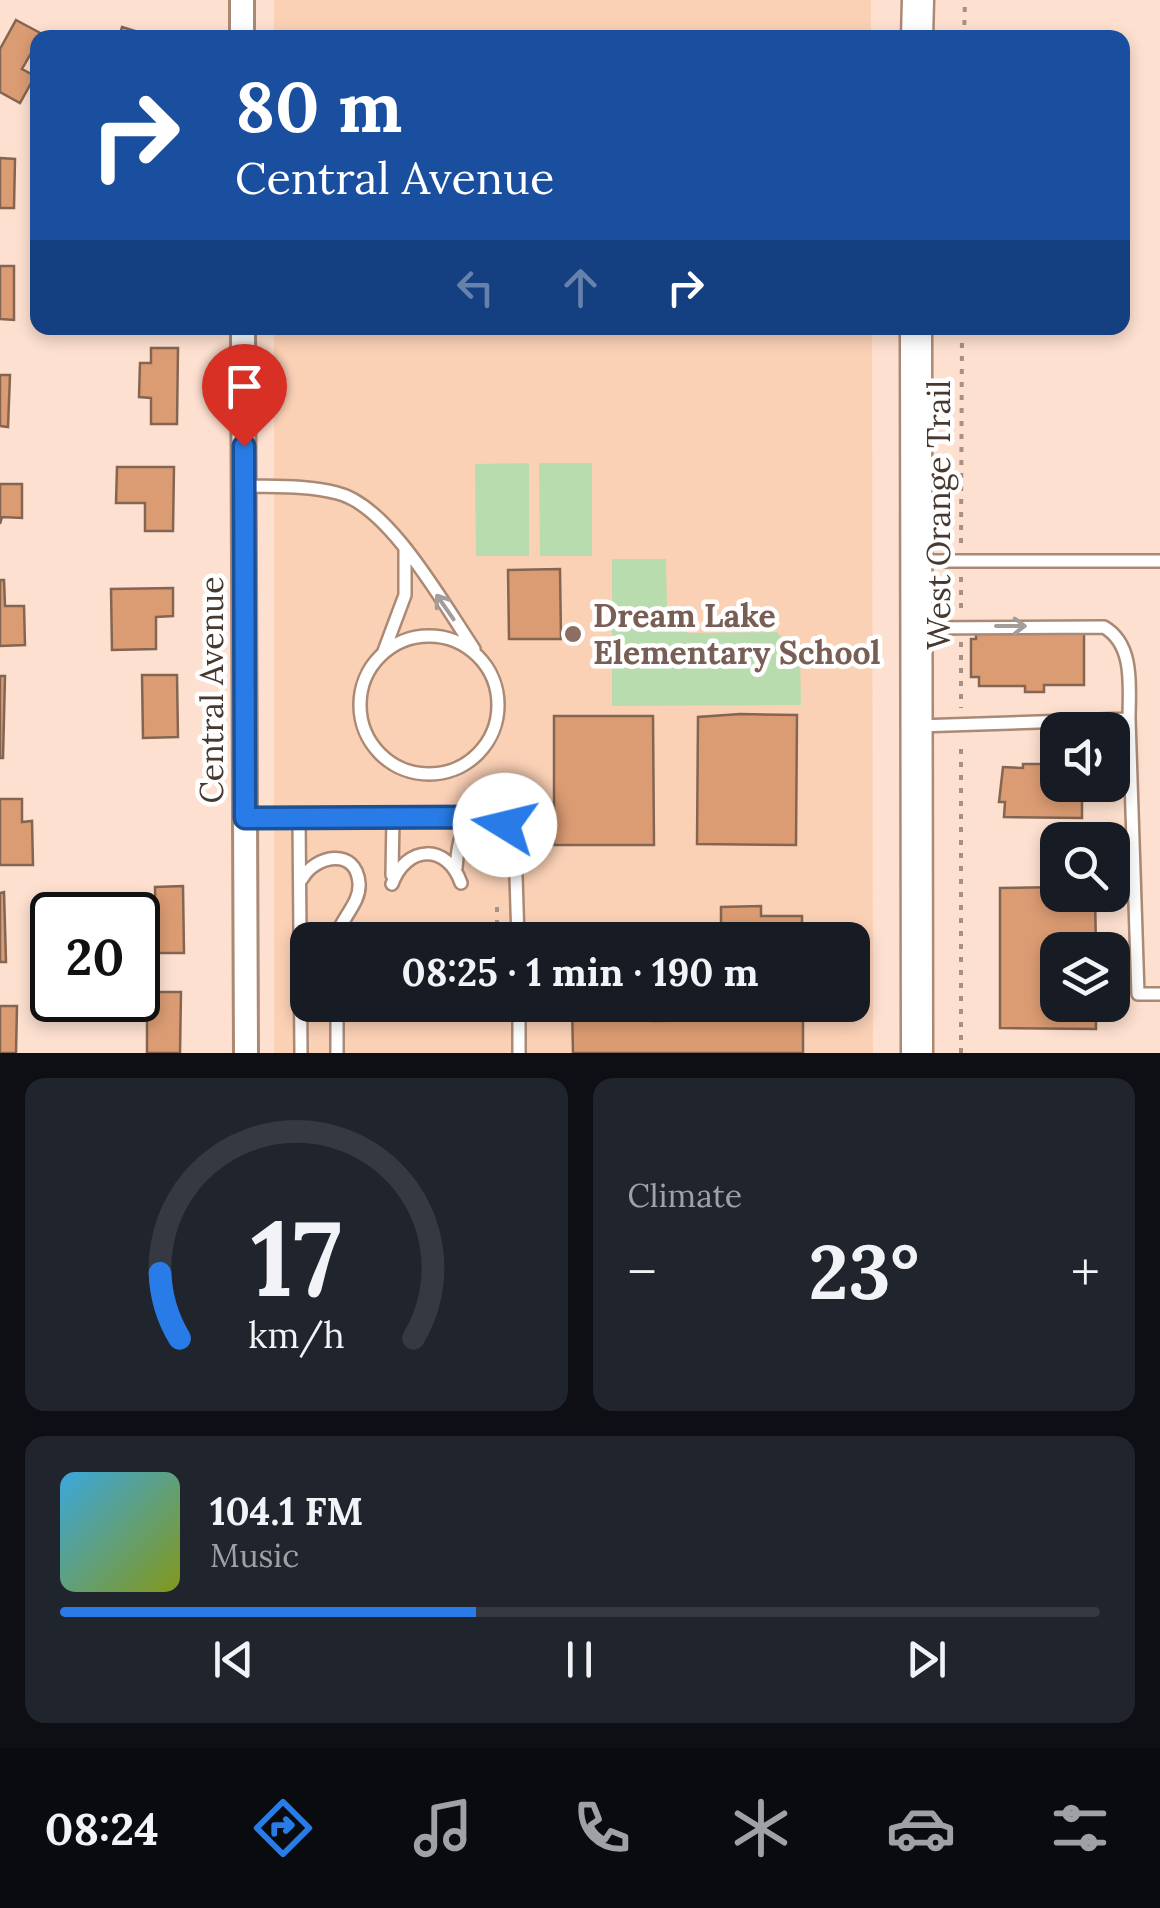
<!DOCTYPE html>
<meta charset="utf-8">
<style>
body{margin:0;font-family:Lora,serif;background:#20242c;color:#f1f3f6;height:100vh;display:flex;flex-direction:column;font-size:38px;white-space:nowrap}
*{box-sizing:border-box;margin:0}
p{font-size:32px;color:#9ea1a6}
.icon{flex:none;width:55px;height:55px;fill:none;stroke:currentColor;stroke-width:2;stroke-linecap:round;stroke-linejoin:round}
.map{position:relative;height:1053px;overflow:hidden}
.details{display:flex;flex-direction:column;gap:25px;padding:25px;background:#0d0f14;flex:1}
.details>*{flex:none}
.guide{position:absolute;left:30px;top:30px;width:1100px;height:305px;border-radius:20px;box-shadow:0 5px 15px #0003;background:#1a4fa0;color:#fff;overflow:hidden}
.controls{position:absolute;left:1040px;top:712px;display:grid;gap:20px}
.controls a{display:grid;place-items:center;width:90px;height:90px;border-radius:20px;background:#171b24;box-shadow:0 5px 15px #0003;font-size:50px}
.speed{position:absolute;left:30px;top:892px;display:flex;gap:20px;font-size:50px;font-weight:700;text-align:center}
.speed>*{display:grid;place-content:center;width:130px;height:130px;border-radius:50%;background:#171b24;box-shadow:0 5px 15px #0003;line-height:1}
.speed .limit{border:5px solid #111;border-radius:15px;background:#fff;color:#111}
.pin{position:absolute;display:grid;place-items:center;width:85px;height:85px;color:#fff;margin:-102px -42px;border-radius:50% 50% 50% 0;rotate:-45deg;box-shadow:0 0 10px #0007}
.pin .icon{rotate:45deg}
.me{position:absolute;width:110px;margin:-55px;rotate:279deg;stroke-linejoin:round;filter:drop-shadow(0 0 8px #0008)}
.turn{display:flex;align-items:center;gap:35px;height:210px;padding:0 40px;font-size:45px}
.turn .icon{width:130px;height:130px;stroke-width:2.5}
.turn b{display:block;font-size:70px;line-height:85px}
.lanes{display:flex;align-items:center;height:95px;padding:0 40px;background:#0003;justify-content:center;gap:50px;direction:ltr}
.lanes .off{opacity:.35}
.big{font-size:75px;font-weight:700;line-height:1.1}
.details .card{flex:1;display:flex;flex-direction:column;justify-content:center;gap:15px;min-width:0;padding:0 35px;border-radius:20px;background:#20242c}
.details .dial{align-items:center;gap:0}
.dial svg{height:260px;overflow:visible;fill:none;stroke:#363941;stroke-width:7;stroke-linecap:round;text-anchor:middle}
.dial text{fill:#f1f3f6;stroke:none}
.song{display:flex;align-items:center;gap:30px}
.cover{width:120px;height:120px;border-radius:15px;background:linear-gradient(135deg,hsl(200 70% 55%),hsl(70 70% 35%))}
.played{height:10px;border-radius:5px;background:linear-gradient(90deg,#297ce7 40%,#363941 40%)}
.keys{display:flex;justify-content:space-around;direction:ltr}
.heat{display:flex;justify-content:space-between;align-items:center;font-size:55px;direction:ltr}
.details .tiles{flex:1;display:grid;gap:25px;grid-template-columns:1fr 1fr}
.card:last-child{grid-column:span 2}
.trip{position:absolute;left:290px;top:922px;width:580px;height:100px;border-radius:20px;background:#171b24;box-shadow:0 5px 15px #0003;font-weight:700;line-height:100px;text-align:center}
.tab-bar{display:flex;height:160px;justify-content:space-around;align-items:center;background:#090b0e;color:#9ea1a6}
.tab-bar .icon{width:70px;height:70px}
.tab-bar .selected{color:#297ce7}
.tab-bar b{font-size:45px;color:#f1f3f6}
.map>svg:first-child{display:block}
</style>
<div class="map">
<svg width="1160" height="1053" viewBox="0 0 1160 1053">
<rect width="100%" height="100%" fill="#fde0cf"/>
<path fill="#fbd1b6" fill-rule="evenodd" d="M274 0H871V37H274Z
M274 328H872L873 1053H274ZM308 940H852V1005H308Z"/>
<path fill="#b9dcae" d="M529 463V556H476L475 464Z
M539 463H592V556H540Z
M612 559H666L667 607 688 633 777 632 800 656 801 705 612 706Z"/>
<path fill="#dc9c73" stroke="#846551" stroke-width="2.5" d="M16 20 42 34 22 69 35 76 20 103 0 92V49Z
M122 27 158 38H119Z
M0 158 15 159 14 208H0Z
M0 266H14V320L0 319Z
M151 348H178L177 424H151V398L139 397 140 363H151Z
M0 375H10L8 427 0 426Z
M117 467H174L173 531H145V503H116Z
M0 484H22V518L2 517 0 524Z
M560 569 561 639H509L508 570Z
M0 580H4L5 606H24L25 645 0 646Z
M173 588V616L156 617V649L112 650 111 589Z
M1084 630V685H1044V692H1025V686H979V677H971V639H976V631Z
M142 675H177L178 737 143 738Z
M0 676H5L3 758H0Z
M740 714 797 715 796 845 697 844 698 717Z
M554 716H653L654 845H554Z
M1023 764H1050V769H1058V785H1082V818L1004 817 1005 802H999L1003 767 1023 768Z
M0 799H22V822L32 821 33 865H0Z
M183 886 184 953H156L155 887Z
M1058 887V895H1095L1096 950H1058V1005H1096V1029L1000 1028V888Z
M4 892 6 962H0V893Z
M761 906V916H802V940H721V907Z
M147 992H181L180 1053H147Z
M572 1005H653V1021L722 1020 721 1005H803V1053H573Z
M0 1006H17L16 1053H0Z"/>
<g fill="none" stroke-linecap="round" stroke-linejoin="round">
<g stroke="#aa8975" stroke-width="16">
<path id="lane" d="M244 486C275 487 307 485 337 493 389 505 444 605 474 649
M918 561H1160
M918 628 1104 627C1135 645 1129 688 1129 719
M360 705a69 69 0 1 1 138 0a69 69 0 1 1-138 0Z
M384 651 405 595V549
M918 726 1129 719 1138 994H1160
M299 818 301 1053
M245 819 482 817 505 825 515 844 518 940
M456 868C458 848 458 829 478 819
M392 875 393 817
M302 879C315 855 356 847 359 883 361 904 339 919 336 940
M392 884C406 845 447 843 461 883
M337 1005V1053
M519 1005V1053"/>
</g>
<g stroke="#aa8975" stroke-width="28">
<path id="street" d="M242 0V38
M243 328 246 1053"/>
</g>
<g stroke="#aa8975" stroke-width="35">
<path id="secondary" d="M917 38 918 0
M916 328 917 1053"/>
</g>
<path stroke="#a79184" stroke-width="4" stroke-dasharray="5 8" stroke-linecap="butt" d="M964 38 965 0
M961 543 962 328
M961 577V613
M961 642V708
M497 907V927
M474 927H500
M392 928H447
M961 1053V742"/>
<use href="#lane" stroke="#fff" stroke-width="11"/>
<use href="#street" stroke="#fff" stroke-width="22"/>
<use href="#secondary" stroke="#fff" stroke-width="30"/>
</g>
<defs><path id="oneway-shaft" d="M-6 0H5M1.5-3L5.5 0L1.5 3" fill="none" stroke-width="1.6" stroke-linecap="round" stroke-linejoin="round" transform="scale(2.5)"/></defs>
<g stroke="#a39c98">
<use href="#oneway-shaft" transform="translate(445 607) rotate(-125)"/>
<use href="#oneway-shaft" transform="translate(1011 626)"/>
</g>
<g fill="none" stroke-linecap="round" stroke-linejoin="round">
<g stroke="#1b5196" stroke-width="25">
<path id="route" d="M244 446 245 818 482 817 505 825"/>
</g>
<use href="#route" stroke="#297ce7" stroke-width="18"/>
</g>
<circle fill="#8d6e63" stroke="#fff" stroke-width="4" cx="573" cy="634" r="10"/>
<g text-anchor="middle" stroke-width="9" stroke-linejoin="round" paint-order="stroke">
<g font-size="32" fill="#473930" stroke="#fff">
<text transform="translate(939 515) rotate(-90)" y="11">West Orange Trail</text>
<text transform="translate(212 690) rotate(-90)" y="11">Central Avenue</text>
</g>
<g font-size="32" font-weight="bold" fill="#785e54" stroke="#fff" text-anchor="start">
<text x="593" y="627">Dream Lake<tspan x="593" dy="37">Elementary School</tspan></text>
</g>
</g>
</svg>
<div class="controls">
<a><svg class="icon" aria-label="sound" viewBox="0 0 24 24"><path d="M4 9h4l5-4v14l-5-4H4zM17 9q2 3 0 6"/></svg></a>
<a><svg class="icon" aria-label="search" viewBox="0 0 24 24"><circle cx="10" cy="10" r="6"/><path d="M15 15l6 6"/></svg></a>
<a><svg class="icon" aria-label="layers" viewBox="0 0 24 24"><path d="M12 4l9 5-9 5-9-5zM3 14l9 5 9-5"/></svg></a>
</div>
<div class="speed"><div class="limit">20</div></div>
<div class="pin" style="left:244px;top:446px;background:#d93025"><svg class="icon" aria-label="arrive" viewBox="0 0 24 24"><path d="M6 21V4h12l-3 4 3 4H6"/></svg></div>
<svg class="me" style="left:505px;top:825px" viewBox="-20 -20 40 40"><circle r="19" fill="#fff"/><path d="M0-13L10 11 0 6-10 11z" fill="#297ce7"/></svg>
<div class="trip">08:25 · 1 min · 190 m</div>
<div class="guide">
<div class="turn"><svg class="icon" aria-label="right" viewBox="0 0 24 24"><path d="M7 20v-9h11M14 6l5 5-5 5"/></svg><div><b>80 m</b>Central Avenue</div></div>
<div class="lanes"><svg class="icon off" aria-label="left" viewBox="0 0 24 24"><path d="M17 20v-9H6M10 6l-5 5 5 5"/></svg><svg class="icon off" aria-label="ahead" viewBox="0 0 24 24"><path d="M12 20V5M6 11l6-6 6 6"/></svg><svg class="icon" aria-label="right" viewBox="0 0 24 24"><path d="M7 20v-9h11M14 6l5 5-5 5"/></svg></div>
</div>
</div>
<section class="details">
<div class="tiles">
<div class="card dial"><svg viewBox="0 0 100 80">
<path d="M14 69A42 42 0 1 1 86 69"/>
<path d="M14 69A42 42 0 0 1 8 49" stroke="#297ce7"/>
<text x="50" y="56" font-size="32" font-weight="700">17</text>
<text x="50" y="72" font-size="11">km/h</text>
</svg></div>
<div class="card"><p>Climate</p>
<div class="heat"><a>−</a><b class="big">23°</b><a>+</a></div>
</div>
<div class="card">
<div class="song"><i class="cover"></i><div><b>104.1 FM</b><p>Music</p></div></div>
<div class="played"></div>
<div class="keys"><svg class="icon" aria-label="previous" viewBox="0 0 24 24"><path d="M18 5L8 12l10 7zM5 5v14"/></svg><svg class="icon" aria-label="pause" viewBox="0 0 24 24"><path d="M8 5v14M16 5v14"/></svg><svg class="icon" aria-label="next" viewBox="0 0 24 24"><path d="M6 5l10 7-10 7zM19 5v14"/></svg></div>
</div>
</div>
</section>
<nav class="tab-bar">
<b>08:24</b>
<svg class="icon selected" aria-label="directions" viewBox="0 0 24 24"><path d="M12 3l9 9-9 9-9-9zM9 14v-3h6M13 9l2 2-2 2"/></svg>
<svg class="icon" aria-label="music" viewBox="0 0 24 24"><path d="M9 18V5l10-2v13"/><circle cx="6" cy="18" r="3"/><circle cx="16" cy="16" r="3"/></svg>
<svg class="icon" aria-label="phone" viewBox="0 0 24 24"><path d="M5 4h4l2 5-3 2q2 4 5 5l2-3 5 2v4C11 20 4 13 5 4z"/></svg>
<svg class="icon" aria-label="climate" viewBox="0 0 24 24"><path d="M12 3v18M4 7l16 10M4 17L20 7"/></svg>
<svg class="icon" aria-label="car" viewBox="0 0 24 24"><path d="M5 17H2v-5l4-1 3-4h7l3 4 3 1v5h-3M9 17h6M6 11h13"/><circle cx="7" cy="17" r="2"/><circle cx="17" cy="17" r="2"/></svg>
<svg class="icon" aria-label="filters" viewBox="0 0 24 24"><path d="M4 7h16M4 17h16"/><circle cx="9" cy="7" r="2"/><circle cx="15" cy="17" r="2"/></svg>
</nav>
